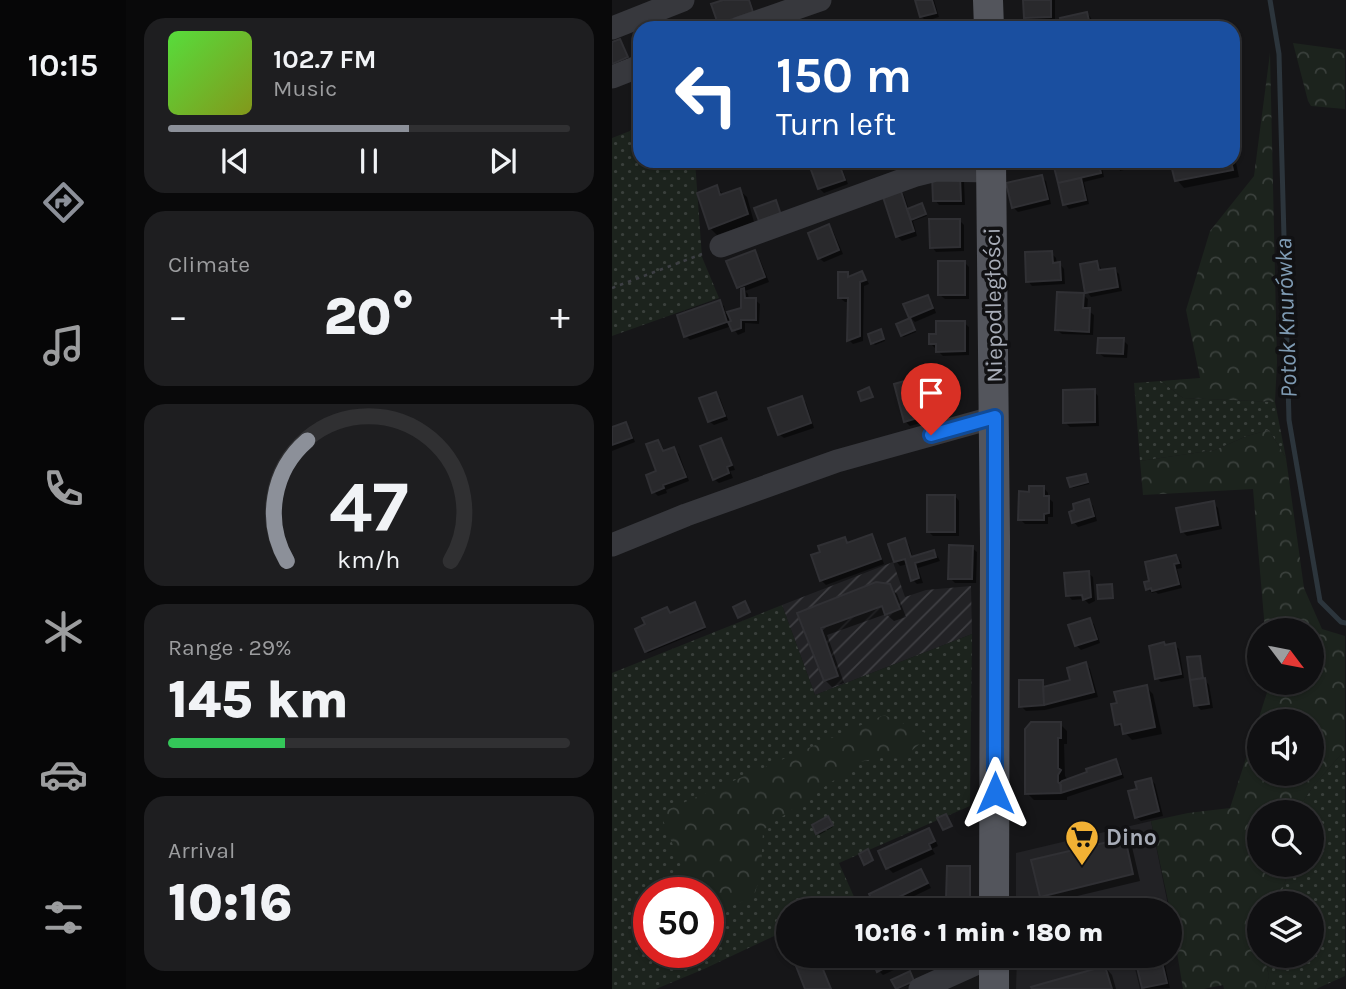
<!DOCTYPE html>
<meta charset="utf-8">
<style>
body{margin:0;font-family:Karla,sans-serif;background:#1e1e20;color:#f1f3f6;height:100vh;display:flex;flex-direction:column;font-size:26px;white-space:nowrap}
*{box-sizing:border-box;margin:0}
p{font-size:23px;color:#9c9d9f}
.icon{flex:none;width:38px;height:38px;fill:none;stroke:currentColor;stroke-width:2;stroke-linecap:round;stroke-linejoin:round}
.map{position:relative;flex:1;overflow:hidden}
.drawer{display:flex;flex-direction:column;gap:18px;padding:18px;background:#09090a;width:486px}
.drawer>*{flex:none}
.hud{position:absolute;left:21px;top:21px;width:607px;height:147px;border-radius:21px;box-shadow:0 2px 5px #0004,0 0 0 2px #303032;background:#1a4fa0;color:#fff;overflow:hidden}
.needle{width:46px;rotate:122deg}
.fabs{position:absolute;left:635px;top:618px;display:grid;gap:14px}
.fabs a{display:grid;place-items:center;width:77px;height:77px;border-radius:50%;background:#101012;box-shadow:0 2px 5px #0004,0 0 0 2px #303032;font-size:35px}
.speed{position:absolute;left:21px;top:877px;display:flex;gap:14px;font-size:35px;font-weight:700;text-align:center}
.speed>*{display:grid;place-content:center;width:91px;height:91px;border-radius:50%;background:#101012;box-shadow:0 2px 5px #0004,0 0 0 2px #303032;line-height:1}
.speed .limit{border:10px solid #d22;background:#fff;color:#111}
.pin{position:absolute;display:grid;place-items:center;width:60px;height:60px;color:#fff;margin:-72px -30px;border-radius:50% 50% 50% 0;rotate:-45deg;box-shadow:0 0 7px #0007}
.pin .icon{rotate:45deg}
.me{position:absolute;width:77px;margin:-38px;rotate:0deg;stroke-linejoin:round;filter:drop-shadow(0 0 5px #0008)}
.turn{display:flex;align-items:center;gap:24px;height:147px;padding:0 28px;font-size:32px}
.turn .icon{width:91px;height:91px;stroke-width:2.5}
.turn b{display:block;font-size:49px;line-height:60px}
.big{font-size:52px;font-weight:800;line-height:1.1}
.drawer .widget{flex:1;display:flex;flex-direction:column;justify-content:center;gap:10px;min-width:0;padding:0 24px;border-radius:21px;background:#1e1e20}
.drawer .dial{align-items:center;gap:0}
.dial svg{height:182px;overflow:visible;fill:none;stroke:#303032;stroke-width:7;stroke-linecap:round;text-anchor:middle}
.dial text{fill:#f1f3f6;stroke:none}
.song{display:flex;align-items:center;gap:21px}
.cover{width:84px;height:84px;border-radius:10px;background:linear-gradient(135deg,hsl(110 70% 55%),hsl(70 70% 35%))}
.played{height:7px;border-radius:4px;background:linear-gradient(90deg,#8c9099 60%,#303032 60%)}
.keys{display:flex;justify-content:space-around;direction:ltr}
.heat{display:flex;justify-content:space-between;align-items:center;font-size:38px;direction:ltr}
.charge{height:10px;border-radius:5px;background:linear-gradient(90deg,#34c759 29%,#303032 0)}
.trip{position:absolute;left:164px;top:898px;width:406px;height:70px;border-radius:35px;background:#101012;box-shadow:0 2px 5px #0004,0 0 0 2px #303032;font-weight:800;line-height:70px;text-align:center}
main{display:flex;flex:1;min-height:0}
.tab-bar{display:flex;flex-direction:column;width:126px;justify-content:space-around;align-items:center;background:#060607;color:#9c9d9f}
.tab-bar .icon{width:49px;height:49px}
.tab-bar .current{color:#8c9099}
.tab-bar b{font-size:32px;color:#f1f3f6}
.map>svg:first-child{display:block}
</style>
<main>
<nav class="tab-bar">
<b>10:15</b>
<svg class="icon current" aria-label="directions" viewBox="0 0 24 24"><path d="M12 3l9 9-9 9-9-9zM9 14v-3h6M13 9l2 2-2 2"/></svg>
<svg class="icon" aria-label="music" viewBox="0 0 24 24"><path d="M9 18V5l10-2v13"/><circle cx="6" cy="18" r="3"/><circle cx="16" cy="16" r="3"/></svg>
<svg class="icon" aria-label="phone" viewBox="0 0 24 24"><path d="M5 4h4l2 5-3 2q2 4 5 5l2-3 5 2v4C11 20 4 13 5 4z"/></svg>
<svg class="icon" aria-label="climate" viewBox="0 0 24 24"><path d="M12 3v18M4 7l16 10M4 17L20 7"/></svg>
<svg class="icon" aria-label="car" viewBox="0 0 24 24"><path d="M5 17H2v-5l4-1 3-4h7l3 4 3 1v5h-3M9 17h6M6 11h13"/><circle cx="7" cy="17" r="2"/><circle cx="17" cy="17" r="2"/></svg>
<svg class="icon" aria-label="filters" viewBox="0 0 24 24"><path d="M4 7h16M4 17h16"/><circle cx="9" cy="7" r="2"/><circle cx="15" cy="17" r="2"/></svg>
</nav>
<section class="drawer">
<div class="widget">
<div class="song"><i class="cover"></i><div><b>102.7 FM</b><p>Music</p></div></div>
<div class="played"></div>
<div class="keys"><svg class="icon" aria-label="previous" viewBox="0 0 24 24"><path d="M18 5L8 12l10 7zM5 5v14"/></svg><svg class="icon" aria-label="pause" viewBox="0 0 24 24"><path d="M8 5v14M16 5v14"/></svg><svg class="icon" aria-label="next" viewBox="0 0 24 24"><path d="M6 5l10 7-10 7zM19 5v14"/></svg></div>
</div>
<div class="widget"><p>Climate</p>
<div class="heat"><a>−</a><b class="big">20°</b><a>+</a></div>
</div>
<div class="widget dial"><svg viewBox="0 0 100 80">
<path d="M14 69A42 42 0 1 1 86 69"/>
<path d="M14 69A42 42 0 0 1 23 16" stroke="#8c9099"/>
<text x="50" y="56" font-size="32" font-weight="700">47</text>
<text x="50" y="72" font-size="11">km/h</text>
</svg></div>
<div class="widget"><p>Range · 29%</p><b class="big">145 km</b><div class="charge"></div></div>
<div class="widget"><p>Arrival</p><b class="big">10:16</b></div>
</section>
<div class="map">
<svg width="734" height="989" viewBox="0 0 734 989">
<defs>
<pattern id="industrial-furrows" width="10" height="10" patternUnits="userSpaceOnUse" patternTransform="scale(1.75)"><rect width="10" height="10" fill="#222225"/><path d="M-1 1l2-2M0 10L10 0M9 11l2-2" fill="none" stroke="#3f3f43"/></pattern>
<pattern id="grass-dots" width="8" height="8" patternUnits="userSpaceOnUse" patternTransform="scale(1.75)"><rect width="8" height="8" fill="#1c231d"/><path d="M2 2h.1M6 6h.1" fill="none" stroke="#3a403c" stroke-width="1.8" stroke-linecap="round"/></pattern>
<pattern id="forest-crowns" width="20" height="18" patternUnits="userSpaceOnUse" patternTransform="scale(1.75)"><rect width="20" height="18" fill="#1c231d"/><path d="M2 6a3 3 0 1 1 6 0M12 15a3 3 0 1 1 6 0" fill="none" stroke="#3a403c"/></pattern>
</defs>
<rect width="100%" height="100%" fill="#161618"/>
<path fill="#222225" d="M539 821 557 910H404V853Z
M405 956H520L528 989H404Z"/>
<path fill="url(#industrial-furrows)" d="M281 562 293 597 314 590 359 586 360 634 203 695 170 605Z"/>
<path fill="url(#grass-dots)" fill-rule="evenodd" d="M28 127V161H83L90 257 107 298 0 336V138Z
M549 381 571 398 663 402 674 458 657 430 635 436 603 450 528 461 522 383Z
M170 605 203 695 360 634 358 806 227 863 243 899 218 910H177V929L92 969 44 989H0V673ZM37 892H96V952H37Z
M733 750V976L704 989H653L657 976 652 956H700V903H666L674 879 667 865 700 864V812H684L702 785Z"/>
<path fill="url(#forest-crowns)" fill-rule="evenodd" d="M681 43 733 50V109L699 106 696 101Z
M658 53 665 362 663 402 571 398 549 381 588 378 574 310 598 231 642 176Z
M657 430 674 458 692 588 710 629 733 636V750L702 785 684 812H648V864L667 865 674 879 666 903H648V956H652L657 976 653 989H612L611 985 592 989H571L558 910 539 821 576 813 618 808 658 683 700 682V630H653L641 489 531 495 528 461 603 450 635 436ZM648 721H700V774H648Z
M272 715 318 735 290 759 269 757 248 762 151 830 149 873 142 896 103 914 96 907V892H82L79 890 48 813Z"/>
<path fill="#0007" d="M116 0H138L144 17 112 28 107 23Z
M305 0H322L327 17 314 21 309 16Z
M413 0H443V21L418 22 413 17Z
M475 13 479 18 482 28H453Z
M8 41 12 46 19 62 0 70V44Z
M621 156 623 158 627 177 572 188 565 180 560 162 556 163 554 161H621Z
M218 161H226L228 163 236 184 212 193 207 188Z
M444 161H487L489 163 492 177 472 182 477 204 457 209 453 204Z
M505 161H513L515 169 508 171Z
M429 177 434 181 439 204 406 212 401 207Z
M348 178 352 182 353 205H327L323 200Z
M104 187 112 195 127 190 135 197 142 222 105 235 98 228Z
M288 190 292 195 297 210 311 207 315 216 301 221 305 236 290 241 285 236Z
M348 221 352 225V251L324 252 320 247Z
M216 226 221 231 231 254 212 262 207 258Z
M142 252 147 257 157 282 133 291 136 294 137 300H143L148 304 147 324 133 323V332L126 335 120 326 78 340 74 336 107 302 112 306 114 314 131 309V292L126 287Z
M439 253 444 258 445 264H448L452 269 453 284 420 286 416 281Z
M353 263 357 267V299H333L328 295Z
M485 263 489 268 490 272 502 269 507 274 510 291 479 297 475 292Z
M250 273 254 278 257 284 252 286 251 341 241 344 237 340 238 302H233L228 298 236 274 239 278Z
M471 295 476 299 475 310 482 315 481 335 450 334 445 330Z
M315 297 320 302 324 313 303 322 298 317Z
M298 320 304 332 292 337 290 336Z
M352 323 357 327V355L331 356 326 351V348H323L318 343 326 336Z
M270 333 273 341 263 345 261 343Z
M511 340 516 345 515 358 492 357 487 353Z
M302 380 308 388 311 387 315 392 323 419 298 426 293 421Z
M482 391 486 396 487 426 458 427 453 422Z
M103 394 108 398 116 420 102 425 97 421Z
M189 398 194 403 202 428 172 438 167 434Z
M13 424 18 429 23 442 0 451V429Z
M109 440 113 445 123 470 118 471 121 478 107 483 102 479Z
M46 442 50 446 53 452 62 449 67 454 77 481 54 490 55 493 46 496 42 492 47 472Z
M474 476 477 484 461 488 459 486Z
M432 488 436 493V498L441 502V517H436V524H413L408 519 418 493Z
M343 496 347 501V536H321L316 531Z
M476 501 481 506 485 521 466 527 462 522Z
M601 503 606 508 610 529 575 536 570 531Z
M260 536 264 541 272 564 214 585 209 580 232 539 237 544Z
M293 540 297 545 301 558 322 552 326 557 328 561 306 568 311 583 305 584 301 580 296 564 288 566 284 561Z
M360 548 365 552 364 583H343L338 578Z
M564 556 569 561 570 568 565 569 570 588 546 594 544 592 540 593 536 589Z
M476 573 481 577 483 601 477 604 472 599 460 600 456 595Z
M277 586 285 594 294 617 282 621 274 614 215 635 232 683 220 687 213 680 187 614Z
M84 606 94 629 36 653 35 652 25 630 58 615Z
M477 620 482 624 488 643 469 650 464 645Z
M562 645 567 649 572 678 549 682 545 678Z
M587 658 589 659 592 679 597 685 601 708 589 710 584 705 577 659Z
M474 664 478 669 486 697 433 710 414 711 409 706 430 681 435 688 460 681Z
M534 687 541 694 550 734 520 740 505 724 507 705Z
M448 724 455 731V744H452L453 776 456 780 503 761 508 766 512 778 455 797V800H422L415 793Z
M539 780 543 784 551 816 529 821 524 817 527 790Z
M218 820 221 827 207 835 206 833Z
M317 830 321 835 326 846 320 849 323 854 281 873 276 868 269 852Z
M512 839 520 847 528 881 436 903 429 896Z
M357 868 359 870V900H338L336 899Z
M309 871 313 876 319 888 273 910H268L265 907Z
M271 956H291L279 961 284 969 271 975 267 971Z
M317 956H344L346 960 325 969 321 964Z
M490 956H517L518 960 496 965 492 961Z
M549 960 553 965 558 988 533 989 532 987Z
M493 967 500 975 504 989H422Z
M299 975 303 983 286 989 282 980Z"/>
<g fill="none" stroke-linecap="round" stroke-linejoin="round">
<path stroke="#2c353c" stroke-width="5" d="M658 0 667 54 677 420 708 601 729 622 734 623"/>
</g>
<path fill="#29292c" stroke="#303034" stroke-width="2" d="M111 0H137L141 12 106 24 99 4Z
M303 0H320L324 13 308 17Z
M411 0H439V17L412 18Z
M475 12 478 25 465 28H451L448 18Z
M8 39 16 57 0 64V42Z
M213 161H226L233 180 206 189 198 167Z
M465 161H486L489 173 446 183 442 167Z
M558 161H619L621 170 563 181Z
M430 175 436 199 400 208 394 183Z
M320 176H348L349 201H321Z
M469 178 474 200 451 205 446 183Z
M105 185 108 195 128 188 136 214 97 229 85 193Z
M288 188 302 231 284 237 270 194Z
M164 200 170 218 149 226 142 208Z
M310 203 314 214 299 220 295 209Z
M317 219H348V247L318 248Z
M217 224 227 250 206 259 196 233Z
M143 250 153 277 125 288 114 261Z
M440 251 441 263 448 262 449 280 414 282 413 252Z
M326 261H353V295H326Z
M485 261 487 270 503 268 506 287 473 293 468 264Z
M250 271 254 280 248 282V336L235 341 236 298H226V272H236V277Z
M132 288 133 298H144V320H129V328L120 331 116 322 119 321 115 312 129 308V289Z
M445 292 472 293 471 308H478L477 332 443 330Z
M316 295 321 308 297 318 291 304Z
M108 300 115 322 72 337 65 315Z
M298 318 303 330 289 336 284 324Z
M324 321H353V351L324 352V344H317V334H324Z
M269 329 272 339 259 344 256 334Z
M486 338H512L511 354 485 353Z
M303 378 305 387 311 385 319 414 292 422 282 384Z
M257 387 261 397 249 401 246 392Z
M483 389V422L451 423V390Z
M104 392 113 416 96 422 87 398Z
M190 396 199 423 166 435 156 408Z
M14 422 20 438 0 445V427Z
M109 438 120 465 115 467 117 473 101 480 88 446Z
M46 440 51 451 62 447 74 477 51 485 52 488 40 493 34 475 44 471 34 444Z
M474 474 476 482 458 487 455 478Z
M417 486H432V496H437V513L432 514V520H406L407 491 417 492Z
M315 495H343V532H315Z
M477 499 482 516 460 523 457 512 462 510 461 504Z
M602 501 606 525 569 532 564 508Z
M260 534 269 559 208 581 199 555 208 552 206 546 233 537 235 543Z
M293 538 299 557 322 550 324 557 303 563 307 578 299 581 293 559 282 562 276 544Z
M337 545 361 546 360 579H336Z
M564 555 567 563 562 564 567 584 540 591 539 588 534 590 532 582 537 581 533 562Z
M477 571 479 597 471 600 470 595 454 596 452 573Z
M264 582 278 584 288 609 273 615 270 606 209 628 226 676 212 681 185 613Z
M500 584 501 598 486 599 485 585Z
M133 601 138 612 126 618 121 607Z
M83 602 93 627 33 652 23 629 33 624 30 618 55 607 58 613Z
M478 618 485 639 463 646 456 625Z
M552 642 553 645 563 643 569 674 543 679 537 646Z
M588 656 591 678 578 680 575 657Z
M474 662 482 692 432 705 431 687 458 680 455 668Z
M593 678 597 704 582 706 578 680Z
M407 680H431L432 705 407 707Z
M535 685 543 727 511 734 509 724 503 725 499 704 505 703 502 692Z
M419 722H449V738H446V768L449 770 446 775V782L449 785V793L413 794V729Z
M504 759 509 774 449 793 448 783 450 781 475 772 474 769Z
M539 778 547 811 523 818 516 791 525 789 523 782Z
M334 814 340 826 331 830 325 818Z
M216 816 221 825 204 834 200 825Z
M317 828 323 841 317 844 319 849 274 869 266 851Z
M513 838 521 874 428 897 419 860Z
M256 849 261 860 252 865 247 854Z
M335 866H358V899H334Z
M309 869 316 883 264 908 257 894Z
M269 956H277L280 964 265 972 260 960Z
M315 956H341L319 965Z
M201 958 206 969 210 967 219 989H193L184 966Z
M549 958 555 983 530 988 524 963Z
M493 966 500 989H420L419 987Z
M298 971 302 981 284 989 279 980Z"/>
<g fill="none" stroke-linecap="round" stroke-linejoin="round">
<path stroke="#3d3f44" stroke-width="2.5" stroke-dasharray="3.5 5" stroke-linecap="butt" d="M0 288 90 254"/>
<path stroke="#37383d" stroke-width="23" d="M0 28 71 0
M127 28 208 0
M0 77 28 66
M109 246 304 175 324 170 379 171
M0 545 74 515 225 461 383 417
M308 989 381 956"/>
<path stroke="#53555c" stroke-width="30" d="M376 0 377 28
M379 161 383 541 382 910
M382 956V989"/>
</g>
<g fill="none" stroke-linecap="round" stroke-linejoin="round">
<g stroke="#114b97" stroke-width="18">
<path id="route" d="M319 435 383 417V793"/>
</g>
<use href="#route" stroke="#1a73e8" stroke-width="12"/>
</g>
<defs>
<g id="supermarket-pin" transform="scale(1.75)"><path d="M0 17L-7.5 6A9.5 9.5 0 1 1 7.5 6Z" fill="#f2b134" stroke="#111113"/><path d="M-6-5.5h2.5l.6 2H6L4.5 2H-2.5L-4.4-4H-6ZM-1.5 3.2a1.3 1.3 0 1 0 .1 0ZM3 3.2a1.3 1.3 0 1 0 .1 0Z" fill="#111"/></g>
</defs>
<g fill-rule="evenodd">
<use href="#supermarket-pin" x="470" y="837"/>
</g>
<g text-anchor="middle" stroke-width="7" stroke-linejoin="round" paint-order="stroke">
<g font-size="23" fill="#a8adb8" stroke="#111113">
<text transform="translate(381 305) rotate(-91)" y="8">Niepodległości</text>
</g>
<g font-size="23" font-weight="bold" fill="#a8adb8" stroke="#111113" text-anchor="start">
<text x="494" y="845">Dino</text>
</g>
<g font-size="24" font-style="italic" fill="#7f9bb3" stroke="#111113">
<text transform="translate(674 318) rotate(-92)" y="8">Potok Knurówka</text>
</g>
</g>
</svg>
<div class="fabs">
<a><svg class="needle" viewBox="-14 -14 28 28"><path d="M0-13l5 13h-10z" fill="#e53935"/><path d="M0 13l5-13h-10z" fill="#9c9d9f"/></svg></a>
<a><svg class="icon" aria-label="sound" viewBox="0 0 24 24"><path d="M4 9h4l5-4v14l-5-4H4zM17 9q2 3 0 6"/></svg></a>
<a><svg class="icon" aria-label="search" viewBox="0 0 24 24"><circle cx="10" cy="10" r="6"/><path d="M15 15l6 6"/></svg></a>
<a><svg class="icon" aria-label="layers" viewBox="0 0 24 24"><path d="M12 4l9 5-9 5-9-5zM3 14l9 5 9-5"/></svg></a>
</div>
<div class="speed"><div class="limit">50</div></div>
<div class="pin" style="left:319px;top:435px;background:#d93025"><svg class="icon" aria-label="arrive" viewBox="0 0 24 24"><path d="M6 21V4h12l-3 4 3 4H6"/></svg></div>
<svg class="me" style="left:383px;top:793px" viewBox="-20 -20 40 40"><path d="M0-17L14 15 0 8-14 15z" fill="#1a73e8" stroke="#fff" stroke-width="4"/></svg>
<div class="trip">10:16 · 1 min · 180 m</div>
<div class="hud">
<div class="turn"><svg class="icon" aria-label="left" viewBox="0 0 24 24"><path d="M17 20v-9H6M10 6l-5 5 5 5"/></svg><div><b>150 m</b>Turn left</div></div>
</div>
</div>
</main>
